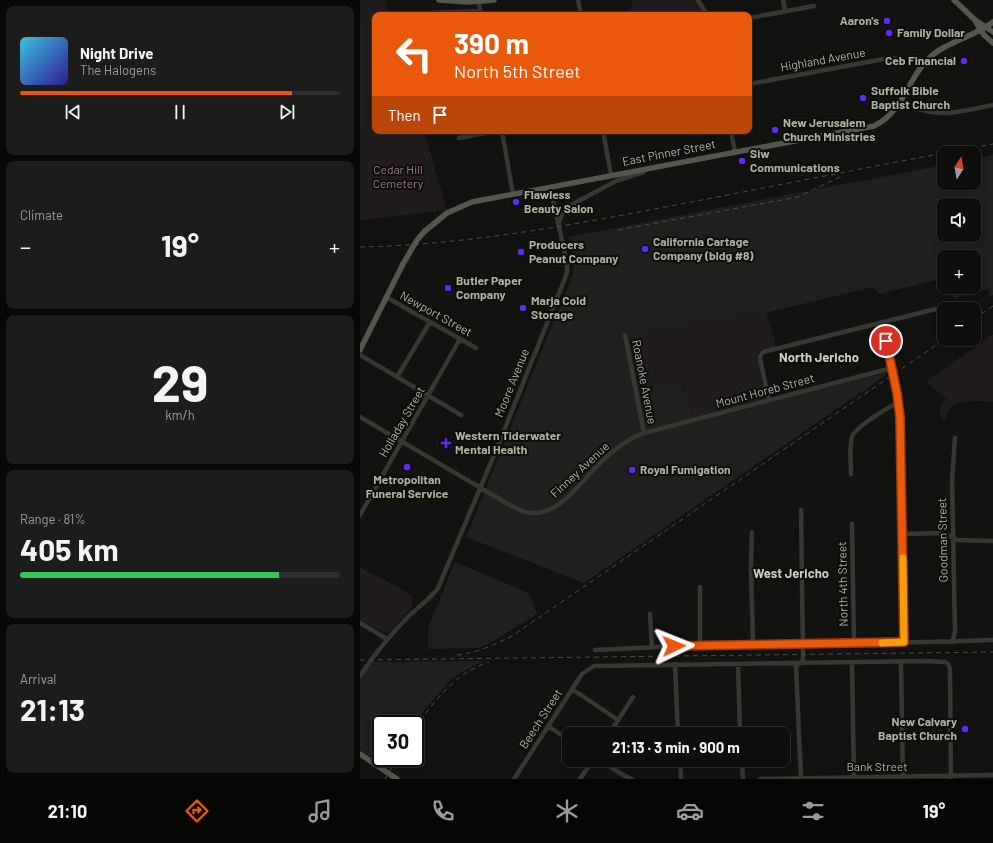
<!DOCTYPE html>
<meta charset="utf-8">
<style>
body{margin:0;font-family:Barlow,sans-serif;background:#1c1c1b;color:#f1f3f6;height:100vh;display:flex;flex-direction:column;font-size:15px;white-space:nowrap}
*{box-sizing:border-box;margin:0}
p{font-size:13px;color:#9b9c9d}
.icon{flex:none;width:22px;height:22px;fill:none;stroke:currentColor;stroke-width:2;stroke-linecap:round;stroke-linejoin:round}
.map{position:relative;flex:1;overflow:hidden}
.drawer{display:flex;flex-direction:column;gap:6px;padding:6px;background:#080807;width:360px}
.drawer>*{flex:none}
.hud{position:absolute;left:12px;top:12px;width:380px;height:122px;border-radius:8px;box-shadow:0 2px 6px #0003,0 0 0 1px #2e2e2e;background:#ea580c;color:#fff;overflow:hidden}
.needle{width:26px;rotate:11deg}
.fabs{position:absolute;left:577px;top:146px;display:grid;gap:8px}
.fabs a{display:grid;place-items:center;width:44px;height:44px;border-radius:8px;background:#0e0e0d;box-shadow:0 2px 6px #0003,0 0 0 1px #2e2e2e;font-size:20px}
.speed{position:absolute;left:12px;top:715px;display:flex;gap:8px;font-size:20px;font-weight:700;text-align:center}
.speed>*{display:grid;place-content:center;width:52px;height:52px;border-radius:50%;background:#0e0e0d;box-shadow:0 2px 6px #0003,0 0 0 1px #2e2e2e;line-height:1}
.speed .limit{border:2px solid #111;border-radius:6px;background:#fff;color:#111}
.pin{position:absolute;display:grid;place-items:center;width:34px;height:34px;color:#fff;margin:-17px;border:2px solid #fff;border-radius:50%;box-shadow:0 1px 4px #0007}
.me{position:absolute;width:44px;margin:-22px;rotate:88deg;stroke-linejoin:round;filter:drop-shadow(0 0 3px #0008)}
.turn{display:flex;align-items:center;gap:14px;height:84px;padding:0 16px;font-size:18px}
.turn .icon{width:52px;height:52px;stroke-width:2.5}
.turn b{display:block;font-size:28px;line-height:34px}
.then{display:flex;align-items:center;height:38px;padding:0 16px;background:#0003;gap:8px;font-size:15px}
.big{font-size:30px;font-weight:700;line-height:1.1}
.drawer .card{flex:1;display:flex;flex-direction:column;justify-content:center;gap:6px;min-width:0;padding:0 14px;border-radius:8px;background:#1c1c1b}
.drawer .dial{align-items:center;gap:0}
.dial b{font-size:52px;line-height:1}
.song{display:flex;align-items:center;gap:12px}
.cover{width:48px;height:48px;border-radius:6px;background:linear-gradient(135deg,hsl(190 70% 55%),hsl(250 70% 35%))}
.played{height:4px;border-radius:2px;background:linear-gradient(90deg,#ea580c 85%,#2e2e2e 85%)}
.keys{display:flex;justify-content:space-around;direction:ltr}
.heat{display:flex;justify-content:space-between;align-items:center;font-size:22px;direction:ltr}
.charge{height:6px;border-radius:3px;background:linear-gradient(90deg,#34c759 81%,#2e2e2e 0)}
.trip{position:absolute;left:202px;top:727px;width:228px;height:40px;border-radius:8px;background:#0e0e0d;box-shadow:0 2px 6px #0003,0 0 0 1px #2e2e2e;font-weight:700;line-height:40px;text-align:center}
.tabs{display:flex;height:64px;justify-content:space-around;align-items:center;background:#060605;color:#9b9c9d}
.tabs .icon{width:28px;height:28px}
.tabs .selected{color:#ea580c}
.tabs b{font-size:18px;color:#f1f3f6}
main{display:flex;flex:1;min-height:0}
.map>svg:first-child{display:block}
</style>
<main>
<section class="drawer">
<div class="card">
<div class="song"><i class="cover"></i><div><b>Night Drive</b><p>The Halogens</p></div></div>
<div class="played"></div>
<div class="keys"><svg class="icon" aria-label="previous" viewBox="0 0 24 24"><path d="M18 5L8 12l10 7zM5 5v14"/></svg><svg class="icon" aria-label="pause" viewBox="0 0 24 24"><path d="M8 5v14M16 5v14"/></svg><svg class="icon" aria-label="next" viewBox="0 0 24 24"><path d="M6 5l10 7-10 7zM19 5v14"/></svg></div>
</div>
<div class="card"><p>Climate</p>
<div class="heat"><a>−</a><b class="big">19°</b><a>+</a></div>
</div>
<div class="card dial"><b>29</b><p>km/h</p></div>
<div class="card"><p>Range · 81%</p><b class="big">405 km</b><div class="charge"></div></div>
<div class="card"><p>Arrival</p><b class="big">21:13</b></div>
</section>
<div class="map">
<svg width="633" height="779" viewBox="0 0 633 779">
<rect width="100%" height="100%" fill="#121311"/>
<path fill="#1e201d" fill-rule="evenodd" d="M633 155V295L630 298 628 289 594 299 591 287H614V257H584V278L519 294 513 287 389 317 379 410 524 373H529L224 583 106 537 213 274V258L208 237 584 165V183H614V159ZM584 205H614V235H584Z
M95 562 169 593 177 614 127 645 115 648 68 649V628Z
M126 661 115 665 92 678 62 713 54 724H21V758H34L29 768 0 750V679L12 662Z"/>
<path fill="#201b1c" d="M0 0H25L29 15H15V131H64L87 210 0 220Z
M271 0H336L345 15H265L272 7Z
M405 308 416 347 400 350 397 355 406 399 333 417 320 382 301 384V390L279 398 268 342 281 339 287 330 372 316Z
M633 334V402C621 402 598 398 590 409 588 412 587 417 585 421L582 419C579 413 579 406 583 401L588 400 566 382Z
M0 567 52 595 53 606 29 632H23L0 620Z"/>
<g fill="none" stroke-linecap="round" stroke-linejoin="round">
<path stroke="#353832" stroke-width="4.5" d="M118 0 121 15
M218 0 221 15
M338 0 347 15
M423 0 425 11
M70 13 120 11
M389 18 454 6
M389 84 524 59 534 58 540 60
M541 100C573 121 599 112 633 105
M142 131 153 194
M243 131 251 175
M371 131 375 152
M99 138 137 131
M199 222 202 214 211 205 256 181 284 172
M26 297 116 348
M522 322 537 393 540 417 545 642
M265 335 284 433
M0 355 101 415
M37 377 70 322
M409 400 400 359V356L403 352 600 303
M0 417 148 504C157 509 166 514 177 513 204 511 226 475 245 458 257 448 269 438 284 433L532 368
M491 474C491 464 489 446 492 437 495 427 529 407 539 402
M0 515 100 339
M492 524 494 643
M392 532 391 568 393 644
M543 534 579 533 588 535 597 540 633 541
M340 587V645
M290 614 292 647
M0 623 27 639
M592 642 595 632 592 480 595 438
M235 650 340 645 566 642 633 640
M541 661 543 778
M492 662 494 779
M315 664 318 734
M378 664 380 734
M0 676C14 655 29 636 47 618 57 608 69 600 78 588L135 453 204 281 207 272V263L190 187
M212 689 258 720
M188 726 209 740
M249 734 273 697
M240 760 263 775 272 779
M320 760 321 779
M382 760 383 779
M154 779 222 674 234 666 564 661 585 662 588 664 590 669 591 779
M220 779 233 760
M400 779 633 775
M441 779 436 666 441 663 443 659 441 510"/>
<path stroke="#53574e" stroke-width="5.5" d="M79 0 108 2 134 0
M594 0 614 19 624 35 633 43
M614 19 633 32
M65 231 87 213 112 202 514 126C544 111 546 82 567 60 583 43 614 37 633 22
M0 350 43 264
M0 754 37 779"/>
<path stroke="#4a4d45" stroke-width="1" stroke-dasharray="5 4" stroke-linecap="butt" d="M258 230 438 197 482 176
M0 247C101 245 201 227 300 208 411 187 522 164 633 144
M614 319 633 306
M97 655C117 653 134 645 152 636L585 339
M0 660 633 652
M55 728C75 700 95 673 129 662
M25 779 37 758"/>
<path stroke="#53574e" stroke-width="5.5" d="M43 264 57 240 65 231"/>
</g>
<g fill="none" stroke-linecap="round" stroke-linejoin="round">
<g stroke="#983908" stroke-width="10">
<path id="route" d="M314 646 544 642 540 417 537 393 526 341"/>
</g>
<use href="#route" stroke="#ea580c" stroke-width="7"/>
<path stroke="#f59e0b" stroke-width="7" d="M522 643 544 642 543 558"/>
</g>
<g fill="#5f2bf1" stroke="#0d0e0c" stroke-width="1.5">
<circle cx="527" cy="21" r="4"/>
<circle cx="529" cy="33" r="4"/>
<circle cx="604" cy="61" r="4"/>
<circle cx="503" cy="98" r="4"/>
<circle cx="415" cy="130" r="4"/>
<circle cx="382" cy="161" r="4"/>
<circle cx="156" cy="202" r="4"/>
<circle cx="285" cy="249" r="4"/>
<circle cx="161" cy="252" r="4"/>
<circle cx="88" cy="288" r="4"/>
<circle cx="163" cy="308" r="4"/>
<path d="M84 437h4v4h4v4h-4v4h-4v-4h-4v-4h4z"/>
<circle cx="47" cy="467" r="4"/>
<circle cx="272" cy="470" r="4"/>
<circle cx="605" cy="729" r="4"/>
</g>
<g text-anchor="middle" stroke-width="4" stroke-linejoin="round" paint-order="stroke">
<g font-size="12" font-weight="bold" fill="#aeb3a2" stroke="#0d0e0c" text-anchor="start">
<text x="519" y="25" text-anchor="end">Aaron's</text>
<text x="537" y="37">Family Dollar</text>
<text x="596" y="65" text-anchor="end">Ceb Financial</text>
<text x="511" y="95">Suffolk Bible<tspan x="511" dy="14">Baptist Church</tspan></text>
<text x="423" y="127">New Jerusalem<tspan x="423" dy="14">Church Ministries</tspan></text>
<text x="390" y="158">Siw<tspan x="390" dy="14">Communications</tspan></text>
<text x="164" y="199">Flawless<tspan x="164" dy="14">Beauty Salon</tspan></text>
<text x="293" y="246">California Cartage<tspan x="293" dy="14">Company (bldg #8)</tspan></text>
<text x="169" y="249">Producers<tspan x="169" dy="14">Peanut Company</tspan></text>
<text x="96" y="285">Butler Paper<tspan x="96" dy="14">Company</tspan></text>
<text x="171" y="305">Marja Cold<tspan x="171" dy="14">Storage</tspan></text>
<text x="95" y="440">Western Tiderwater<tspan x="95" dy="14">Mental Health</tspan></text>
<text x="280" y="474">Royal Fumigation</text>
<text x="47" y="484" text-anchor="middle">Metropolitan<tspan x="47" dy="14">Funeral Service</tspan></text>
<text x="597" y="726" text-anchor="end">New Calvary<tspan x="597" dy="14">Baptist Church</tspan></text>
</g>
<g font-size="12" fill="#aeb3a2" stroke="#0d0e0c">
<text transform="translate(463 60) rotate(-10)" y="4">Highland Avenue</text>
<text transform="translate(309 153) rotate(-11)" y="4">East Pinner Street</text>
<text transform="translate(76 314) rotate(29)" y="4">Newport Street</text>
<text transform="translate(284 382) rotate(79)" y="4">Roanoke Avenue</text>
<text transform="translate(152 383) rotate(-68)" y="4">Moore Avenue</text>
<text transform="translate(405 391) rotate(-15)" y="4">Mount Horeb Street</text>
<text transform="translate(42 422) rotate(-60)" y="4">Holladay Street</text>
<text transform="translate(220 470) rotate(-43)" y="4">Finney Avenue</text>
<text transform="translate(583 540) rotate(-91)" y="4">Goodman Street</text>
<text transform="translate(483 584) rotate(-91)" y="4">North 4th Street</text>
<text transform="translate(181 719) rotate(-57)" y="4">Beech Street</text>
<text x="517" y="771">Bank Street</text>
</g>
<g font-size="12" fill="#9f7986" stroke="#0d0e0c">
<text x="38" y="174">Cedar Hill<tspan x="38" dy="14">Cemetery</tspan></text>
</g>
<g font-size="13" font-weight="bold" fill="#cbcfc3" stroke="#0d0e0c">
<text x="459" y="362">North Jericho</text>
<text x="431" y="578">West Jericho</text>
</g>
</g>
</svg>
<div class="fabs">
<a><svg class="needle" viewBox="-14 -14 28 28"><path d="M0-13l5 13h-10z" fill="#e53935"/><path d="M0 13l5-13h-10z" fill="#9b9c9d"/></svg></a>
<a><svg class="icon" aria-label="sound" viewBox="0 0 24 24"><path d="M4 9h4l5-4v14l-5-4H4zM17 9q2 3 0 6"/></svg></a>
<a>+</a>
<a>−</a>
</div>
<div class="speed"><div class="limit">30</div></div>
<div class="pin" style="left:526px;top:341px;background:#d93025"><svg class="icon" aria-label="arrive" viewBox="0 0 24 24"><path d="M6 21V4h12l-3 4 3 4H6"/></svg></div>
<svg class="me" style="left:314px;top:646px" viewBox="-20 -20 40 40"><path d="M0-17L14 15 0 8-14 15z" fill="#ea580c" stroke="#fff" stroke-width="4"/></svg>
<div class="trip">21:13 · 3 min · 900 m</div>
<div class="hud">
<div class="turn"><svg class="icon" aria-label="left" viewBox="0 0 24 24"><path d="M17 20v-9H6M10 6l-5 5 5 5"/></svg><div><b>390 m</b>North 5th Street</div></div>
<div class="then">Then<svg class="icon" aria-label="arrive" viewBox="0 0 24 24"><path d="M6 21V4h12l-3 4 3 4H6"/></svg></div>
</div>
</div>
</main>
<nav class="tabs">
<b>21:10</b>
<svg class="icon selected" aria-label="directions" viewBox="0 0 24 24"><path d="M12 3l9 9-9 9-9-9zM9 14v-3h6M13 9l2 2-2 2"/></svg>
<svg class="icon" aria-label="music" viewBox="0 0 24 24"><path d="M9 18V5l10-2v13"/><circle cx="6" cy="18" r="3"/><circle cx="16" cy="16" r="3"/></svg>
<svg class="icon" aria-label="phone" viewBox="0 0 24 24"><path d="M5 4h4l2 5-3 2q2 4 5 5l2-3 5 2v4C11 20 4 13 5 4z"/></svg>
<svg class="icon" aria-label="climate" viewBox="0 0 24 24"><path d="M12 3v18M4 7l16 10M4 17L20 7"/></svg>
<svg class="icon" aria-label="car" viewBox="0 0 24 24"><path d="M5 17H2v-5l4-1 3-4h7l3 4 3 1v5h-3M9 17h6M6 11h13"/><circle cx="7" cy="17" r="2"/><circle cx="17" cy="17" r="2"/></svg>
<svg class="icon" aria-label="filters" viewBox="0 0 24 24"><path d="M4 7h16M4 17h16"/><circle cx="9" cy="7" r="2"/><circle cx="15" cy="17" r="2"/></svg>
<b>19°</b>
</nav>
